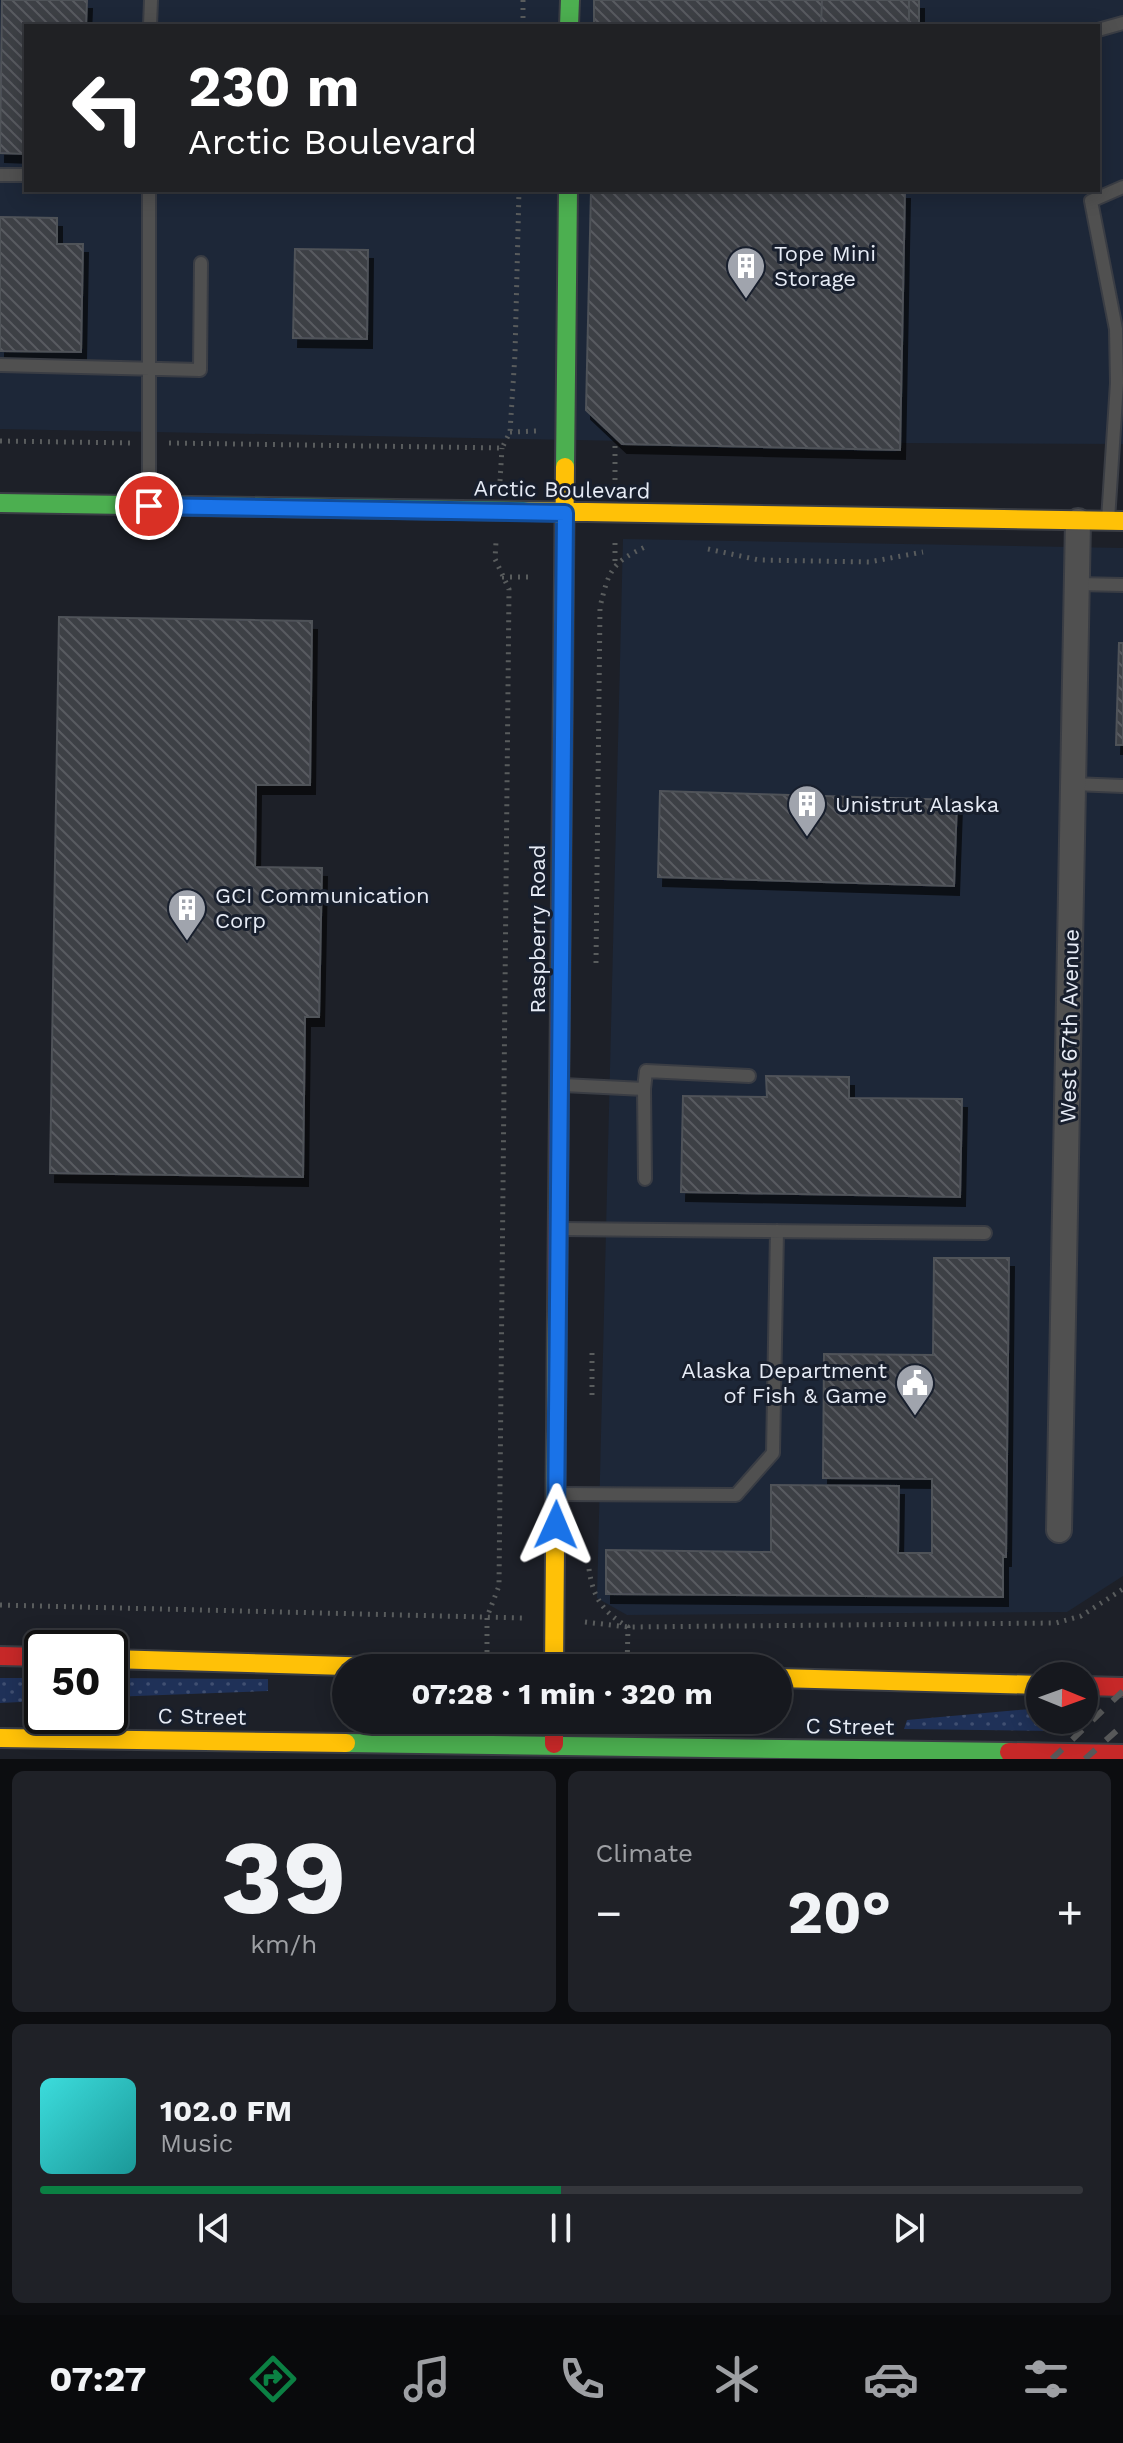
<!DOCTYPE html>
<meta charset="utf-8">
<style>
body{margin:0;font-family:"Work Sans",sans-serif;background:#1f2127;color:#f1f3f6;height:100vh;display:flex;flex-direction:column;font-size:30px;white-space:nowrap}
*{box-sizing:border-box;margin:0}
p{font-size:26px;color:#9ea0a4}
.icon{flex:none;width:44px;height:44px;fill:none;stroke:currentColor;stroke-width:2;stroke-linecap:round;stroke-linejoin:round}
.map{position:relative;height:1759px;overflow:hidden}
.sheet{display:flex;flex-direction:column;gap:12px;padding:12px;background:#0c0d10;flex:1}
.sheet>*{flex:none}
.top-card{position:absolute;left:24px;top:24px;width:1076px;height:168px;border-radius:0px;box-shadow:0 4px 20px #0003,0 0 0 2px #35373c;background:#202124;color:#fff;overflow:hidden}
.needle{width:52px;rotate:91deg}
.fabs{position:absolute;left:1026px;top:1662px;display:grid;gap:16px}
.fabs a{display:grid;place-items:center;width:72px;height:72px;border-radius:50%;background:#16181e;box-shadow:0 4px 20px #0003,0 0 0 2px #35373c;font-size:40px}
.speed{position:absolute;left:24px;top:1630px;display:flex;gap:16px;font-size:40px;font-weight:700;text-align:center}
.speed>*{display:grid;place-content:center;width:104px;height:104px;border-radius:50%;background:#16181e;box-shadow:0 4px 20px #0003,0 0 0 2px #35373c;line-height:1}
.speed .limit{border:4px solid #111;border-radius:12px;background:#fff;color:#111}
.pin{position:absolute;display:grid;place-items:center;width:68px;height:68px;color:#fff;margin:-34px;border:4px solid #fff;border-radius:50%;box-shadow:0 2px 8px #0007}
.me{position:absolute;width:88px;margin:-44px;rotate:1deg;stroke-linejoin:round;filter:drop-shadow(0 0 6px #0008)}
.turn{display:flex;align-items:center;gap:28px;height:168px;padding:0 32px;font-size:36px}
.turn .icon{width:104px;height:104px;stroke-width:2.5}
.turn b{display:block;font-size:56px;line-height:68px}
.big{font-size:60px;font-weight:700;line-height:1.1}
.sheet .tile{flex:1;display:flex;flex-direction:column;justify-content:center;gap:12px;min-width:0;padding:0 28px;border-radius:12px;background:#1f2127}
.sheet .dial{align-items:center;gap:0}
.dial b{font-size:104px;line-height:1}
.song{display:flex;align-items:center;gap:24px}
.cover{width:96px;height:96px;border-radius:12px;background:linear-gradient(135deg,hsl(180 70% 55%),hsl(180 70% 35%))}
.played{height:8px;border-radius:4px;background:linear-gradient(90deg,#0b8043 50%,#35373c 50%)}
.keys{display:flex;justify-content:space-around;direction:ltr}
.heat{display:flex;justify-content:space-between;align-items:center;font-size:44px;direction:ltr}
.sheet .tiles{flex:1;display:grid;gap:12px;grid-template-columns:1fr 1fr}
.tile:last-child{grid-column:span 2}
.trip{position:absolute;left:332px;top:1654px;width:460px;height:80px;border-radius:40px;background:#16181e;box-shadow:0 4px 20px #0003,0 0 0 2px #35373c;font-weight:700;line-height:80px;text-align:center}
.menu{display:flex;height:128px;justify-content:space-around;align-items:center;background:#090a0c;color:#9ea0a4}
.menu .icon{width:56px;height:56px}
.menu .selected{color:#0b8043}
.menu b{font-size:36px;color:#f1f3f6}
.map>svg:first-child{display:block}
</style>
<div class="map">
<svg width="1123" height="1759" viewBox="0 0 1123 1759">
<defs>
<pattern id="grass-dots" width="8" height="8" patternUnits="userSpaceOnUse" patternTransform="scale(2)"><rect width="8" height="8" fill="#1f3158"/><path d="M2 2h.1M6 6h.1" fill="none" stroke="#404f71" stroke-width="1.8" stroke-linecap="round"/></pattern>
<pattern id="building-back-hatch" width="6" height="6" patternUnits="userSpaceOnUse" patternTransform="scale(2)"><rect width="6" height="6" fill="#3c3f45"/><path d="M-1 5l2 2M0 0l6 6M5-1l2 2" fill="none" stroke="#585b60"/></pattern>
<filter id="shadow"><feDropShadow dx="5" dy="9" stdDeviation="0" flood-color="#0009"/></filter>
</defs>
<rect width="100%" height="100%" fill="#1d2028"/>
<path fill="#1d2738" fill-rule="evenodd" d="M0 0H1123V444L896 443V452L637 446 629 441 0 429ZM26 26H1098V190H26Z
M623 539 1123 548V1576L1067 1612 627 1615 597 1598Z"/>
<path fill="url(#grass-dots)" d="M0 1678H42V1701L0 1703Z
M110 1678 268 1679V1691L110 1697Z
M1040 1708V1720H1066L1058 1731 904 1729 907 1720Z"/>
<path fill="url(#building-back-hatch)" stroke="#4f5259" stroke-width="2" filter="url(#shadow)" d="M2 0H87L86 26H26V154L0 153Z
M594 0H909V26H594Z
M822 0H919V26H821Z
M591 190H905L900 450 622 444 586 410Z
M0 217 57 218V244H83L81 352 0 351Z
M295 249 368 250 367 339 293 338Z
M59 617 312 621 310 785H256L255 867 322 868 319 1017H305L303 1177 50 1173Z
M1119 643H1123V745H1116Z
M660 791 957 800 954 886 658 877Z
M766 1076 849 1077V1098L962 1099 960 1197 681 1192 683 1096 767 1097Z
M934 1258H1009L1006 1557H1003V1597L606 1594V1550L771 1552V1485L899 1486 898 1553H932V1479L823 1478 824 1354 933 1355Z"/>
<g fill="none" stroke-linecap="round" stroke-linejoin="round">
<g stroke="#3a3d44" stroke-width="16">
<path id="lane" d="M150 26 151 0
M1098 30 1123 23
M0 175H26
M149 190V502
M0 365 200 370 201 263
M1108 520 1117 383 1116 329 1091 201 1123 187
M1077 584 1123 585
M1073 784 1123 786
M563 1085 644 1089 645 1179
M644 1089 646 1071 749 1076
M560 1229 985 1233
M557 1494 736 1495 773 1453 777 1231"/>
</g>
<g stroke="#3a3d44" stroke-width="28">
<path id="street" d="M1059 1530 1078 521"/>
</g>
<g stroke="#3a3d44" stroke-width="22">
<path id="fast" d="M569 26 570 0
M565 467 568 190
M0 503 528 511
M346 1743 1009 1752"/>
</g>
<g stroke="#3a3d44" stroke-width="22">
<path id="slow" d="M528 511 1123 521
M562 791 565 467
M110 1659 412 1668
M554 1668 557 1311
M778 1678 1040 1685
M0 1738 346 1743"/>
</g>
<g stroke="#3a3d44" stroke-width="22">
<path id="jam" d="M557 1311 562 791
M0 1656 42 1657
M1084 1686 1123 1687
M554 1720V1744
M1009 1752 1123 1754"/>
</g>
<path stroke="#595c5d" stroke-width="5" stroke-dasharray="2 6" stroke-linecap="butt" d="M523 26V0
M510 432 537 431
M0 441 131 443
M169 443 502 448 510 432 515 354 519 190
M615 446V481
M500 481 502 448
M615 543V565
M708 549 759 560 869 562 923 552
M502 577H534
M596 963 600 607C609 570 611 563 647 546
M592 1395V1353
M589 1569C593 1598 603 1612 628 1627L627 1668
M0 1605 523 1618
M585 1622 628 1627 1056 1623 1081 1616 1123 1589
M487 1668V1617L499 1586 509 589 495 559 496 542"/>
<use href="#lane" stroke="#505050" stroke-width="12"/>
<use href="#street" stroke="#505050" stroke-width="24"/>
<use href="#fast" stroke="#4caf50" stroke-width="18"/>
<use href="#slow" stroke="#ffc107" stroke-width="18"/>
<use href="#jam" stroke="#c62828" stroke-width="18"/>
<path stroke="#575859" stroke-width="6" stroke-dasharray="14 14" stroke-linecap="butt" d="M1052 1759 1123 1691
M1085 1759 1123 1725"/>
</g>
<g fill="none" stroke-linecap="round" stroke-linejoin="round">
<g stroke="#114b97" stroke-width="20">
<path id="route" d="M149 506 565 513 556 1525"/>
</g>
<use href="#route" stroke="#1a73e8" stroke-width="14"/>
</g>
<defs>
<g id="building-pin" transform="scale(2)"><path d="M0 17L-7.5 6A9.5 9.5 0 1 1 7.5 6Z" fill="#a0a4ad" stroke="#181f2d"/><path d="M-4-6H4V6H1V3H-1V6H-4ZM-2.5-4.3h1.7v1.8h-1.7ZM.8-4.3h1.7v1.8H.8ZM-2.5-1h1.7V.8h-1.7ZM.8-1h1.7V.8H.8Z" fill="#fff"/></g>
<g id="civic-pin" transform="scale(2)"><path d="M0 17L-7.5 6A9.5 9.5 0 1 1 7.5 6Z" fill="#a0a4ad" stroke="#181f2d"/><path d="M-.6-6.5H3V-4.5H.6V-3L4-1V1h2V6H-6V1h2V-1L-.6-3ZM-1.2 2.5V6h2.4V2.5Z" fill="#fff"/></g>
</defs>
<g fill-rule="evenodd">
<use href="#building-pin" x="746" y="266"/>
<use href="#building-pin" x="807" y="804"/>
<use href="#building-pin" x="187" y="908"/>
<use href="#civic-pin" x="915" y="1383"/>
</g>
<g text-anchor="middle" stroke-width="6" stroke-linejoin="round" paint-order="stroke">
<g font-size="22" fill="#e6ebf5" stroke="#181f2d" text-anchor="start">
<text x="774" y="261">Tope Mini<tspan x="774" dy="25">Storage</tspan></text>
<text x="835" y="812">Unistrut Alaska</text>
<text x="215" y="903">GCI Communication<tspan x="215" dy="25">Corp</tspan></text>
<text x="887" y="1378" text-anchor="end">Alaska Department<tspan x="887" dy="25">of Fish &amp; Game</tspan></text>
</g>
<g font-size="22" fill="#e6ebf5" stroke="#181f2d">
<text transform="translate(562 489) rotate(1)" y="8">Arctic Boulevard</text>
<text transform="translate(537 929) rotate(-90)" y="8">Raspberry Road</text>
<text transform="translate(1069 1026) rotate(-89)" y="8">West 67th Avenue</text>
<text transform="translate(202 1716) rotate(1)" y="8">C Street</text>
<text transform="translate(850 1726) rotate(1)" y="8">C Street</text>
</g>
</g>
</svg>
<div class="fabs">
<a><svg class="needle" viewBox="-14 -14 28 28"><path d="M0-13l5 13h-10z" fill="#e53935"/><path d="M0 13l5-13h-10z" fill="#9ea0a4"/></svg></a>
</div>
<div class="speed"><div class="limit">50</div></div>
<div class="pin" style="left:149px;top:506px;background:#d93025"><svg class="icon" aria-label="arrive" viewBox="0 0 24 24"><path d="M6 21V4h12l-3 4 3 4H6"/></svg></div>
<svg class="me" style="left:556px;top:1525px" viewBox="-20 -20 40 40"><path d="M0-17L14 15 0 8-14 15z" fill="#1a73e8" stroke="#fff" stroke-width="4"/></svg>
<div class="trip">07:28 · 1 min · 320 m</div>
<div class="top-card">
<div class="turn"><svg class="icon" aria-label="left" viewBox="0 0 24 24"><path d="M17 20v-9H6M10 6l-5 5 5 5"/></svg><div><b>230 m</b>Arctic Boulevard</div></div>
</div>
</div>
<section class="sheet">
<div class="tiles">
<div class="tile dial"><b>39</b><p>km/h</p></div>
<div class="tile"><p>Climate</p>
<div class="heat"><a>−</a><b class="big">20°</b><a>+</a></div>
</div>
<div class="tile">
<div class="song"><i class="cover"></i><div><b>102.0 FM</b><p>Music</p></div></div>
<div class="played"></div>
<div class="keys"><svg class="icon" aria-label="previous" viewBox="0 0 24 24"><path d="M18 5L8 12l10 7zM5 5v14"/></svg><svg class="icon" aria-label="pause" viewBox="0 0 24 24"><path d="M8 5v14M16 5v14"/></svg><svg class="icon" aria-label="next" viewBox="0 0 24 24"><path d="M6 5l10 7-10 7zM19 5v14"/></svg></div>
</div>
</div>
</section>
<nav class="menu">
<b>07:27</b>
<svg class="icon selected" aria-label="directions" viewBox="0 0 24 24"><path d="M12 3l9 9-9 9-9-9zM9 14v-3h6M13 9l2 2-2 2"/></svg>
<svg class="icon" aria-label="music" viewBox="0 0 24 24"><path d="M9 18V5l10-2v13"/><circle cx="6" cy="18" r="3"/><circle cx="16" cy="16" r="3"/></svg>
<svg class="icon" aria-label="phone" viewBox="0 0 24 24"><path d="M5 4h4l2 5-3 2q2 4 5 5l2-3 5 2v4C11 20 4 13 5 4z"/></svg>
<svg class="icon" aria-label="climate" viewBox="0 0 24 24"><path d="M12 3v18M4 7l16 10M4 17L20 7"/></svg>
<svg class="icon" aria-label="car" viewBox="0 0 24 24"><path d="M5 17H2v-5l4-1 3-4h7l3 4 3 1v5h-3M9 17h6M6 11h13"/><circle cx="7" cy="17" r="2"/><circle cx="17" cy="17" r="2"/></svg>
<svg class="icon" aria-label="filters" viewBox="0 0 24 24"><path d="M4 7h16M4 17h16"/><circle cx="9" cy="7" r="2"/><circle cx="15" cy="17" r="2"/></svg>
</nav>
